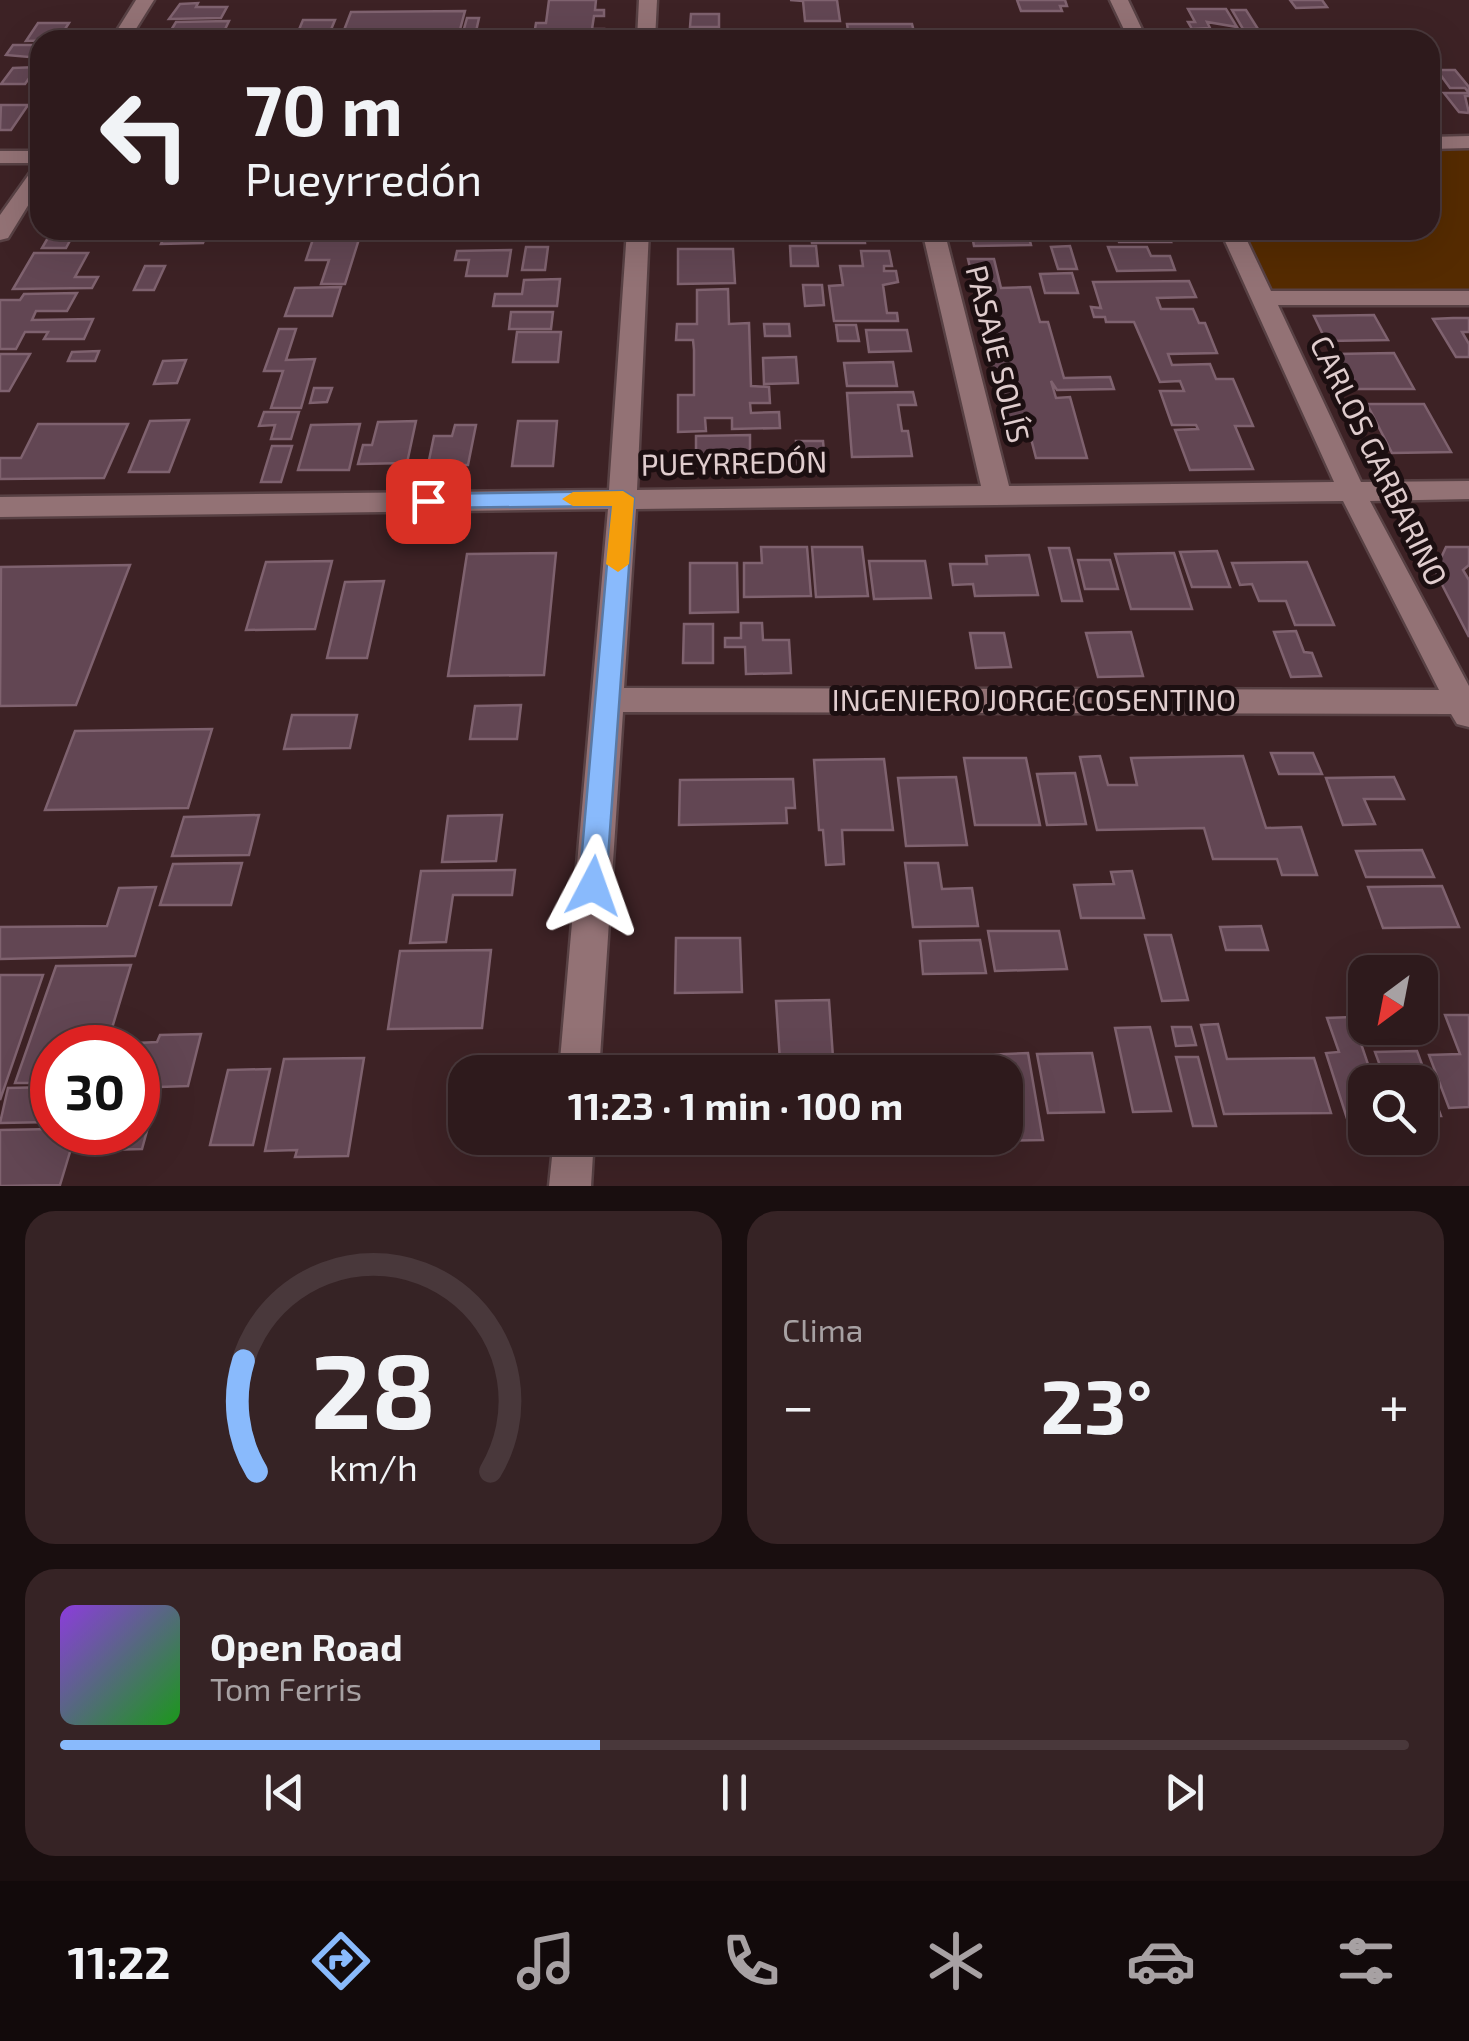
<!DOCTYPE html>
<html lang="es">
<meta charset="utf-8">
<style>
body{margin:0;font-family:"Exo 2",sans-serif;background:#362325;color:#f1f3f6;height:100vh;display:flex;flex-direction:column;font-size:38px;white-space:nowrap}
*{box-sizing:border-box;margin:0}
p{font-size:32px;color:#a7a1a3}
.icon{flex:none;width:55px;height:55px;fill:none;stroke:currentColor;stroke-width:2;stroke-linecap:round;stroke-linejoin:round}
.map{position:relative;height:1186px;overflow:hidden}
.sheet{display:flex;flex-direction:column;gap:25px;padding:25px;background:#190e0f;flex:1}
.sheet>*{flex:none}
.banner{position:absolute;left:30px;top:30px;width:1410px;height:210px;border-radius:30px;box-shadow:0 10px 40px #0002,0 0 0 2px #49383b;background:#2e1a1c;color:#f1f3f6;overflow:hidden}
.needle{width:65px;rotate:212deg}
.tools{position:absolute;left:1348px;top:955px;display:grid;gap:20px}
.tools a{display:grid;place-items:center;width:90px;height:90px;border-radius:20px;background:#2e1a1c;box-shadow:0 10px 40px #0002,0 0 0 2px #49383b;font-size:50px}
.speed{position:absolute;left:30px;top:1025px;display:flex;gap:20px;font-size:50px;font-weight:700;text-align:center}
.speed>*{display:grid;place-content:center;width:130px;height:130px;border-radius:50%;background:#2e1a1c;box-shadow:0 10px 40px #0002,0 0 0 2px #49383b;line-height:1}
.speed .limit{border:15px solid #d22;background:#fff;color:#111}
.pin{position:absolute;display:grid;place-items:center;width:85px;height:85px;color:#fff;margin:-42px;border-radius:20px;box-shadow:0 5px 15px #0006}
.me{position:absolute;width:110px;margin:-55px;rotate:4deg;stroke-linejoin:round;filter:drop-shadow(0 0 8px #0008)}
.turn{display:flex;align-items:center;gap:35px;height:210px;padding:0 50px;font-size:45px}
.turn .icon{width:130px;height:130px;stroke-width:2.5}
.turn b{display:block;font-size:70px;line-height:85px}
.big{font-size:75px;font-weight:700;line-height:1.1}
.sheet .widget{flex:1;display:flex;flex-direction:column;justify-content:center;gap:15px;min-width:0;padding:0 35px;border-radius:30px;background:#362325}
.sheet .dial{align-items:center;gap:0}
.dial svg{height:260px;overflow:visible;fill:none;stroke:#49383b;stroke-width:7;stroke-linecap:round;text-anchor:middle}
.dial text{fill:#f1f3f6;stroke:none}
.song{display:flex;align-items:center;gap:30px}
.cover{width:120px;height:120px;border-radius:15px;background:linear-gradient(135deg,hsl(270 70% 55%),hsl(120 70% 35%))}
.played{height:10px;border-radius:5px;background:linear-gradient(90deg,#89bafc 40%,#49383b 40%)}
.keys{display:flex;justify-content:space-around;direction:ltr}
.heat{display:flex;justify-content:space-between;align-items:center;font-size:55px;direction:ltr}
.sheet .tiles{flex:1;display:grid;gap:25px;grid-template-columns:1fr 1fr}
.widget:last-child{grid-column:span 2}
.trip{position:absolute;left:448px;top:1055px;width:575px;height:100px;border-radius:30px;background:#2e1a1c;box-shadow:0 10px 40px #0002,0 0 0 2px #49383b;font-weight:700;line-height:100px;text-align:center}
.dock{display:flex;height:160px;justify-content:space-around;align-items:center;background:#120a0b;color:#a7a1a3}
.dock .icon{width:70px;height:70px}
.dock .current{color:#89bafc}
.dock b{font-size:45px;color:#f1f3f6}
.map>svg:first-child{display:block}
</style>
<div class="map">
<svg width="1469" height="1186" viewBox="0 0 1469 1186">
<rect width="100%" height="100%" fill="#3d2225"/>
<path fill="#552b00" d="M1469 142V296L1265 298 1231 230H1430V143Z"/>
<path fill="#624653" stroke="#7f626f" stroke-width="2.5" d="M549 0H596L595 10H604V16H594L592 29H604L603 35H592L591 40 534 35 536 23H546Z
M837 0 840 21H805L803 1 790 0Z
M1017 0H1065L1067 6H1060L1062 11H1021Z
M1290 0H1322L1327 7 1296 8Z
M198 3 196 7H227L221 18 169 19 180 4Z
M1188 9H1226L1237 27 1207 22 1210 28 1192 29 1188 22H1195Z
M1232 10H1246L1258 29H1243Z
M465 11 458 37 341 38 351 12Z
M691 14H719V27H690Z
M467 18H479L475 36H462Z
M303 20H335L330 32H298Z
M229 21 220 40H165L176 22Z
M38 23H69L58 40 26 41Z
M847 24H912L916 40 849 37Z
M1286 30 1292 40H1239L1234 31Z
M13 45H40V58L6 55Z
M37 67 25 84H1L13 68Z
M1437 70H1455L1469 87V96H1465L1469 113 1459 112 1444 93H1469L1465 88H1450Z
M28 105 11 130H0L1 105Z
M167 230H208L203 243 161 244Z
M810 230H863L865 243H812Z
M971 230H1027L1031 245 974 246Z
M1114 230H1166L1171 242H1119Z
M73 235 66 248H42L49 236Z
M313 239H359L345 284H321L329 260H306Z
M790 246H816L818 266H791Z
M1070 246 1077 269H1058L1051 247Z
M526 247H548L545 270H522Z
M1108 247H1147L1151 256H1170L1175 270 1117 271Z
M678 249H733L735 283 678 284Z
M511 250 507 276H466L469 260H455L457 251Z
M861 251H889L892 266H884V271H896L898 282 883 285 887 313H897L898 321H834L829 286 843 285 840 266H863Z
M34 253H88L75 277H98L92 288 13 289Z
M968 259H994L1001 288 1030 287 1040 322H1048L1064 378 1110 377 1114 389 1057 390 1051 381 1056 398 1070 397 1087 458H1036L1026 419H1005Z
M145 266H165L154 290H134Z
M1072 273 1078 293H1045L1040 274Z
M560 279 557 306H493L495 294H522L524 280Z
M1189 281 1196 297 1157 298 1161 309H1193L1199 323H1205L1217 353 1168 354 1172 365 1210 364 1216 379H1233L1253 426H1235L1253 469 1190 470 1175 430 1198 429 1196 425H1172L1160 391H1184L1180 381 1160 382 1134 322H1106L1105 317H1094L1091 307 1101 308 1093 282Z
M803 285H822L824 305 805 306Z
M341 287 332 316H285L295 288Z
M728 289 729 324 749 323 751 386 769 387 770 403H750L751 413 779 412 780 428 732 429V418H705L706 431 678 432V395H694V350L693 340H676L677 324H697V290Z
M77 293 67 311H36L32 320 93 319 84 339H44L48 332H25L16 349H0V300H20L24 294Z
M511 312H553L551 329H509Z
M1374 315 1388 340 1326 341 1314 316Z
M1453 318H1469V332H1462L1469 344V357H1456L1433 319Z
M764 324H789L790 336H765Z
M836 325H856L859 341H838Z
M279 329H296L286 360 315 359 301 408H271L283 371H264Z
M866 330H907L911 351 869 352Z
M517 332H561L558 362H513Z
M99 351 95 361H68L72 352Z
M1394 353 1414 389H1354L1336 354Z
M0 354H30L9 391H0Z
M796 357 798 383 764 384 763 358Z
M186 360 177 383 154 384 163 361Z
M893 362 897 386H847L844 363Z
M314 388H332L327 402 310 403Z
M913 392 916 405H898L902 431H908L912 456 852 457 847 393Z
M1367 404H1424L1451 452 1392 453Z
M264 412H299L291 439H271L275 425 259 426Z
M189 420 169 472H129L150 421Z
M416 421 407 463 358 464 363 445H372L378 422Z
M518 421H557L553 466H512Z
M38 424H128L104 478 0 479V458H21Z
M360 424 349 470H298L311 425Z
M455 425H476L468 465H428L434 436H452Z
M750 435V456L696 457V436Z
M796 441H823L826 474H798Z
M272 446H292L281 482H261Z
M761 547H807L811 596 744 597V563H762Z
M812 547H862L868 596 816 597Z
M1446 547H1469V565L1463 570 1469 580V637L1435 571Z
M1049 548H1069L1082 601H1062Z
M1217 551 1230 587H1192L1180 552Z
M556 553 544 675 448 676 467 554Z
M1174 553 1192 609H1131L1115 554Z
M1029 555 1038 595 975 596 973 584 953 585 950 564H987L986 556Z
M1078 560H1110L1118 589H1085Z
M332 561 315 629 246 630 266 562Z
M869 561H925L931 598 874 599Z
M1307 562 1334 625H1295L1286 601H1259L1252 584 1240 585 1232 563Z
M690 563H737L738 612 690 613Z
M130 565 76 705 0 706 1 567Z
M384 581 367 658H327L345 582Z
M741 623H762L763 640H789L791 673 746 674 745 647H725V638H741Z
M684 624H713V663H683Z
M1296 631 1304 652 1312 653 1321 676 1291 677 1274 632Z
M1131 632 1143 676 1098 677 1086 633Z
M970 633H1004L1011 667 976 668Z
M521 705 517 739H470L475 706Z
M292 715H357L350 748 284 749Z
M212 729 188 808 45 810 75 731Z
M1271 753H1313L1322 774H1279Z
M1100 756 1108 785H1137L1131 758 1243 756 1266 828 1301 827 1317 875H1282L1277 859H1213L1204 828 1097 830 1080 757Z
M964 758H1026L1040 825H975Z
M884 759 893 830H842L844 864 826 865 823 830H819L814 760Z
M1075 773 1086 824 1047 825 1037 774Z
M956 777 967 845 906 846 898 778Z
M1394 777 1404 799H1364L1375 824 1343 825 1326 778Z
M793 779 795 808H786L787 823 679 825 680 780Z
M259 815 249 855 172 856 184 817Z
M502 815 496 861 442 862 448 816Z
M1422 850 1434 877H1366L1356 851Z
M242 863 231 905H160L173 864Z
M905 863H938L942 889 972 888 978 926 913 927Z
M515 870 512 895H453L446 942 410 943 421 871Z
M1132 871 1144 918H1081L1074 885 1114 884 1111 872Z
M1442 886 1459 927 1383 928 1368 887Z
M156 887 135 956 0 959V927L107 926 119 888Z
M1261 926 1268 950H1226L1220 927Z
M988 931H1059L1067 969 995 971Z
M1145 935H1171L1188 1000 1162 1001Z
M676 938H740L742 992 675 993Z
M980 940 986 973 923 974 920 941Z
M491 950 482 1028 388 1029 400 951Z
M131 965 106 1048H52V1083H15L56 966Z
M0 975H43L0 1100Z
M829 1000 834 1072H729V1061H780L776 1001Z
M1445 1015H1469V1107L1449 1108 1429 1055 1460 1054Z
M1352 1017 1374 1082H1365V1131H1351L1326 1053 1339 1052 1327 1018Z
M1218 1024 1227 1059 1314 1058 1331 1113 1224 1114 1201 1025Z
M1150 1027 1171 1111 1133 1112 1115 1028Z
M1172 1027H1191L1196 1045 1176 1046Z
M201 1034 188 1086 159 1087 142 1149 106 1150 111 1132H138L137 1043 157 1042 160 1035Z
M1417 1051 1441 1116H1420V1082H1386L1375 1052Z
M1028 1053 1043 1140 995 1141V1138H1005V1072H985L982 1055Z
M1092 1053 1104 1112 1048 1113 1037 1054Z
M1176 1057H1198L1216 1126H1193Z
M364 1058 348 1156 295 1157 297 1150 265 1151 284 1059Z
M973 1058 975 1072H857L856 1060Z
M270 1069 253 1145H210L228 1070Z
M52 1087V1122L0 1123 8 1088Z
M52 1129V1132H76L60 1185 0 1186V1130Z
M699 1138H839V1141L699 1143Z"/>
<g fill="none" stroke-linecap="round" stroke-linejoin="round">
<g stroke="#584144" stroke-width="5">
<path id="street" d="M136 0H154L129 40H111Z
M639 0H657L655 40H637Z
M1110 0H1128L1147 40H1129Z
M1469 136V148L1430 149V137Z
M0 151H40V186L8 238 0 240V215L37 163H0Z
M627 230H649L637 490 981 486 922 230H944L1009 486 1334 482 1220 230H1242L1271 291H1469V305H1278L1361 482 1469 481V499L1370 501 1469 686V727L1457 724 1451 714 623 712 599 1072H559L608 509 0 517V497L609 490ZM1343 501 1439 690 624 688 636 509Z
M554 1138H594L591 1186H549Z"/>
</g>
<use href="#street" fill="#937275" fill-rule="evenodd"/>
</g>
<path fill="#89bafc" stroke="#5979a4" stroke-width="2.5" d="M623 491 634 498 606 886 602 894 593 898 583 894 579 886 612 506 428 508 418 501 428 494Z"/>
<path fill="#f59e0b" d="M623 491 634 498 629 564 618 572 606 564 612 506H573L562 499 573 492Z"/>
<g text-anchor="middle" stroke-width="10" stroke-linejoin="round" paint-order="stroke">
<g font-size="30" fill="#e0cdce" stroke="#1c0f11">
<text transform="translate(997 354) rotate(76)" y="10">PASAJE SOLÍS</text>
<text transform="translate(1378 461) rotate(64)" y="10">CARLOS GARBARINO</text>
<text transform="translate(734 464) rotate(-1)" y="10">PUEYRREDÓN</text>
<text x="1034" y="711">INGENIERO JORGE COSENTINO</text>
</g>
</g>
</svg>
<div class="tools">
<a><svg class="needle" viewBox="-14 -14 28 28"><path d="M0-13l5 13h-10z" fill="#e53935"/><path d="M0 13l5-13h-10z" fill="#a7a1a3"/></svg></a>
<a><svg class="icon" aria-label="search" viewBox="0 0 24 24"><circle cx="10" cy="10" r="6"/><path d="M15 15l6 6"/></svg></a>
</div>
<div class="speed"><div class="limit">30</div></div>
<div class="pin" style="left:428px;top:501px;background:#d93025"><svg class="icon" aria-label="arrive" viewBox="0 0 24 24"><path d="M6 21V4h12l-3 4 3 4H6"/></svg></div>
<svg class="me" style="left:593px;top:886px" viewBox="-20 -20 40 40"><path d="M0-17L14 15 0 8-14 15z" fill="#89bafc" stroke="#fff" stroke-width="4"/></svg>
<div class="trip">11:23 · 1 min · 100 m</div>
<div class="banner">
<div class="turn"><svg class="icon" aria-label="left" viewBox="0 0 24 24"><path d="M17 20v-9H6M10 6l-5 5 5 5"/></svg><div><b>70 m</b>Pueyrredón</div></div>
</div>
</div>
<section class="sheet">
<div class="tiles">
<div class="widget dial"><svg viewBox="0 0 100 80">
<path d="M14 69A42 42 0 1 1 86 69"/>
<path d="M14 69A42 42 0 0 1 10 35" stroke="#89bafc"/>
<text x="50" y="56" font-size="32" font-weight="700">28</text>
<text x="50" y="72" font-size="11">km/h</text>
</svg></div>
<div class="widget"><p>Clima</p>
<div class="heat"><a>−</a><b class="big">23°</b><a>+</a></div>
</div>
<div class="widget">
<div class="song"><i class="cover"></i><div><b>Open Road</b><p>Tom Ferris</p></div></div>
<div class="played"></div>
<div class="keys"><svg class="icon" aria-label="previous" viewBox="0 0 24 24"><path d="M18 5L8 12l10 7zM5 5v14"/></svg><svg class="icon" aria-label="pause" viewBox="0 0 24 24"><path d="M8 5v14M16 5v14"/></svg><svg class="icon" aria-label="next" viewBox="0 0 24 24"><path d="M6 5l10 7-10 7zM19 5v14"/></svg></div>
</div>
</div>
</section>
<nav class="dock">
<b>11:22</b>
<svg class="icon current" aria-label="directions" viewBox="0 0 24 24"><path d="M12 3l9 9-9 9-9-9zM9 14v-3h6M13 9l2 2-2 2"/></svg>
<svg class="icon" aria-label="music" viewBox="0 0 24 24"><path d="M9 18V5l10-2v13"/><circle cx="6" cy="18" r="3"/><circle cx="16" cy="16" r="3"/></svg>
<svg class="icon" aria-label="phone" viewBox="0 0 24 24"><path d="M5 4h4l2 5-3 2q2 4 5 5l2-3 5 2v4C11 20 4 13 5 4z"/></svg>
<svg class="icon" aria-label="climate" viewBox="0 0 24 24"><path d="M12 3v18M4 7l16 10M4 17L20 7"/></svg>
<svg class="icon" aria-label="car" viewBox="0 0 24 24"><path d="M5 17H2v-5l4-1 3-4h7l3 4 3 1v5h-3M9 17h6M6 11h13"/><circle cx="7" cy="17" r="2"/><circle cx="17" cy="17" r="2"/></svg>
<svg class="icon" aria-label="filters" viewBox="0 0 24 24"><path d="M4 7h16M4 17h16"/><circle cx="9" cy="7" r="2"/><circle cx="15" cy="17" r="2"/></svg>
</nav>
